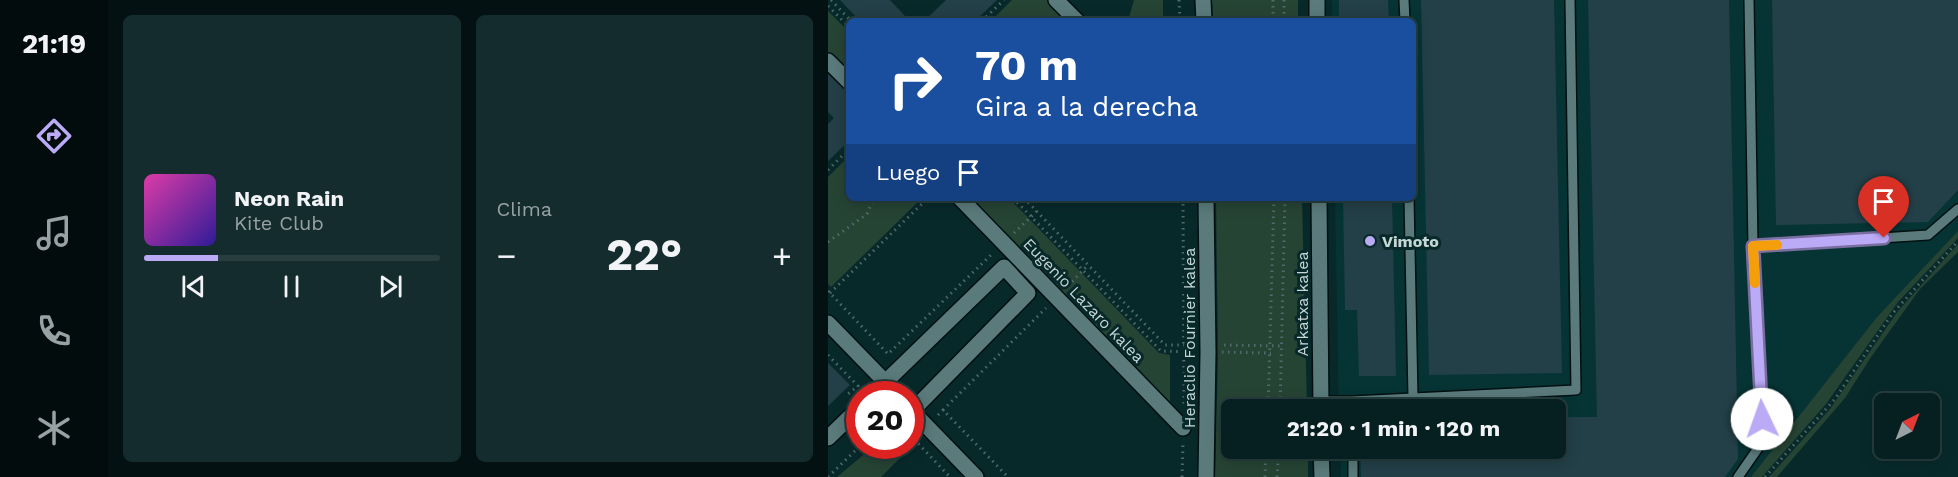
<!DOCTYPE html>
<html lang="es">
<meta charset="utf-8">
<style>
body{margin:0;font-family:"Work Sans",sans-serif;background:#142c2d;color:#f1f3f6;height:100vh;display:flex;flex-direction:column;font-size:22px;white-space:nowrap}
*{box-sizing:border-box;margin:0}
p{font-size:20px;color:#98a2a5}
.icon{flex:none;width:33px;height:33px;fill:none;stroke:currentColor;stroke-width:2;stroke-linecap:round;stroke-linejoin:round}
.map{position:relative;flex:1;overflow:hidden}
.side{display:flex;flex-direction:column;gap:15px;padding:15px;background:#031112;width:720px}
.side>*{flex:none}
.guide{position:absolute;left:18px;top:18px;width:570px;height:183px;border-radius:9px;box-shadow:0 3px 15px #0003,0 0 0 2px #273d3e;background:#1a4fa0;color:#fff;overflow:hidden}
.needle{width:39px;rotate:42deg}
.buttons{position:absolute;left:1046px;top:393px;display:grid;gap:12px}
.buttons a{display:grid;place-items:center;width:66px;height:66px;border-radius:9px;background:#061f20;box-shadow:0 3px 15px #0003,0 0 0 2px #273d3e;font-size:30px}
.speed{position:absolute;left:18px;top:381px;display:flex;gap:12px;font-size:30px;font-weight:700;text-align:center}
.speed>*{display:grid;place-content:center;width:78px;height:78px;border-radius:50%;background:#061f20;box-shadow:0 3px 15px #0003,0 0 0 2px #273d3e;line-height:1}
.speed .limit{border:9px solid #d22;background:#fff;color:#111}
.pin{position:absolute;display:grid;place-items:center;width:51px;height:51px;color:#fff;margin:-62px -26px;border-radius:50% 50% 50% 0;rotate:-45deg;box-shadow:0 0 6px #0007}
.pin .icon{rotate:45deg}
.me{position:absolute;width:66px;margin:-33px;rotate:357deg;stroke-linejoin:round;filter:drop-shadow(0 0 4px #0008)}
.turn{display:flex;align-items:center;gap:21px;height:126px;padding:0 30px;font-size:27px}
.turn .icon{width:78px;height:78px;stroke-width:2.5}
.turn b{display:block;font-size:42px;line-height:51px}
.then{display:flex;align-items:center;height:57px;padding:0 30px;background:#0003;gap:12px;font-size:22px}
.big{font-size:45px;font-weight:700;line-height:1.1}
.side .tile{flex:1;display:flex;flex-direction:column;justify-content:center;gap:9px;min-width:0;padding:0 21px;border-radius:9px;background:#142c2d}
.song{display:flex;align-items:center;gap:18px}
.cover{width:72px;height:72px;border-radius:9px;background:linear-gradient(135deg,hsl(320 70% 55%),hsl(250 70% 35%))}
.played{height:6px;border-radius:3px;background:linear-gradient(90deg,#bbaaf6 25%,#273d3e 25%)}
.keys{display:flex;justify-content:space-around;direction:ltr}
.heat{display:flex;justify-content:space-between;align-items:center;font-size:33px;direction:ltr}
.side .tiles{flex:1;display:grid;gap:15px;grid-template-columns:repeat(2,1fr)}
.trip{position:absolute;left:393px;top:399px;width:345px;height:60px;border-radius:9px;background:#061f20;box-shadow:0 3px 15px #0003,0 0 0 2px #273d3e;font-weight:700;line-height:60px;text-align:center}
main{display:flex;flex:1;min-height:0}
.dock{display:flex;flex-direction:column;width:108px;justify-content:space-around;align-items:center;background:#020c0d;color:#98a2a5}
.dock .icon{width:42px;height:42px}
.dock .current{color:#bbaaf6}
.dock b{font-size:27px;color:#f1f3f6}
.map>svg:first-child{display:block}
</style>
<main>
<nav class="dock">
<b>21:19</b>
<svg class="icon current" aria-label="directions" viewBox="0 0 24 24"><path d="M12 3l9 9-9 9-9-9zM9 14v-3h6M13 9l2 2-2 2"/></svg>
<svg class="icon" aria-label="music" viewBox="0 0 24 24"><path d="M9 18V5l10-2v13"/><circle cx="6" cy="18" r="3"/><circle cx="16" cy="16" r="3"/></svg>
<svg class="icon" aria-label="phone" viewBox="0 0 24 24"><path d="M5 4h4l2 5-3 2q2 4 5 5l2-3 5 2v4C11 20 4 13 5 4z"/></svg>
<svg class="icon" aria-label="climate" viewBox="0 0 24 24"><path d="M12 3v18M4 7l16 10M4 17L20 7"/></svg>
</nav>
<section class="side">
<div class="tiles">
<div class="tile">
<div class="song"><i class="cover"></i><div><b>Neon Rain</b><p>Kite Club</p></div></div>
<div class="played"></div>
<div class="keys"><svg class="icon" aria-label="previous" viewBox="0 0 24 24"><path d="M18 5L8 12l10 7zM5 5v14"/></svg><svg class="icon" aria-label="pause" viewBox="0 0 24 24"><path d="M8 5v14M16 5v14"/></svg><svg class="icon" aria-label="next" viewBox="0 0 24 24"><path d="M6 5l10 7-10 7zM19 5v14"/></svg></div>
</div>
<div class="tile"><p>Clima</p>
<div class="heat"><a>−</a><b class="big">22°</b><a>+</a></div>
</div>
</div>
</section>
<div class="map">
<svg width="1130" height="477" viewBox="0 0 1130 477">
<rect width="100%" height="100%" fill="#08292a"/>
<path fill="#063435" d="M504 0H1130V231L1049 317 923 477H513L512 449 728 448V410L511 409 507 198H585V21H504Z"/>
<path fill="#264434" d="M184 0H221L240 21H163Z
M306 0H335V21H300Z
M384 0H470V21H385Z
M0 11 21 32V75L0 53Z
M21 156V198H94L3 287 0 284V177Z
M140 198H181L331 353 342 355V408Z
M388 198H474L479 409 404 410V448L480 449V477H387L390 356Z
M1130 231V238L1070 302 998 404 934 477H923L1049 317Z
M1130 244V252L1092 289 1043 357 1017 398 949 477H941L1002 409 1070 311Z
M46 446H79L82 448 53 477H9Z"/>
<path fill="#233f47" d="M12 0H62L78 17 73 21H32Z
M118 0H169L147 21H96Z
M511 0H560L561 21H511Z
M593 0H726L734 373 601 375Z
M760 0H901L910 459 897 477H533L532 448H728V417H769Z
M944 0H1130V190L1100 222 948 225Z
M0 66 21 87V141L0 161V124L6 118 0 112Z
M515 198H564L568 376H531L529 310H517Z
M0 363 22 385 0 406Z"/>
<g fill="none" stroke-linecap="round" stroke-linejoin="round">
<g stroke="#001011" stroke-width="12">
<path id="lane" d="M576 0 577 21
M921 0 925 246 1100 235 1130 209
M581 198 585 398
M493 401H524
M524 410V401L748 390 742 0
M525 448V477
M910 477 935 441 925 246"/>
</g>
<g stroke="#001011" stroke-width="18">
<path id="street" d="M228 0 249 21
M489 0V21
M0 61 21 82
M132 198 355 428
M491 198 493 410
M0 323 69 394
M45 394 176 267 200 293 84 411
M82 409 148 477
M0 438 32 407
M493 448 494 477"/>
</g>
<g stroke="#001011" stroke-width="18">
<path id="secondary" d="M375 0 376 21
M378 477 380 352 378 198"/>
</g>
<path stroke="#506b6c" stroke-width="3" stroke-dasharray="1.5 4.5" stroke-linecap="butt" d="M3 0 23 21
M351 0 352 21
M445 0V21
M456 0V21
M0 6 21 27
M154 21 176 0
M0 170 21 149
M185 198 333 351 366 352
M196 198 337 345H365
M355 198 356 406
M186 233 209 211
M0 242 39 214 46 198
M240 286 260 265
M0 291 60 354 164 254
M2 293 100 198
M396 345 454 346
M394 352 443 353
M0 355 30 386 20 394
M115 410 218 308
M440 410 446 198
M452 410 457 198
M110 415 115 410 180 477
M82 435 122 477
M0 477 32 446
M354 477 355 443
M437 477 438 448
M449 477 451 448
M937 477 1007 399 1064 314 1130 241"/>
<use href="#lane" stroke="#5a7a7b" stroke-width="9"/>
<use href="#street" stroke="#5a7a7b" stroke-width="15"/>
<use href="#secondary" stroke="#5a7a7b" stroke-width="15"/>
</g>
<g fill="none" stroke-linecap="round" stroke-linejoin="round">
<g stroke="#7a6ea0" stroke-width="15">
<path id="route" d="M934 419 925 246 1056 238"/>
</g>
<use href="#route" stroke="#bbaaf6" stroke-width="10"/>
<path stroke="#f59e0b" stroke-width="10" d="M927 283 925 246 949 245"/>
</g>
<circle fill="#bbaaf6" stroke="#08292a" stroke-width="2" cx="542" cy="241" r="6"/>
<g text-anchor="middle" stroke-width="6" stroke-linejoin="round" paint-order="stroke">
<g font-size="16" font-weight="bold" fill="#c5d6d6" stroke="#08292a" text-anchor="start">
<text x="554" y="247">Vimoto</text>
</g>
<g font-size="16" fill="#c5d6d6" stroke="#08292a">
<text transform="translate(256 300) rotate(46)" y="6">Eugenio Lazaro kalea</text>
<text transform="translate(474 304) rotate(-90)" y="6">Arkatxa kalea</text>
<text transform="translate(361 338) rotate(-90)" y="6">Heraclio Fournier kalea</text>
</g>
</g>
</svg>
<div class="buttons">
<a><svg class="needle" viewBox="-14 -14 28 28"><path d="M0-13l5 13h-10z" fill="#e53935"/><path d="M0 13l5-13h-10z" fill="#98a2a5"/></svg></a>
</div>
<div class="speed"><div class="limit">20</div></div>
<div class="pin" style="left:1056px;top:238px;background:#d93025"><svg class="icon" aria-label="arrive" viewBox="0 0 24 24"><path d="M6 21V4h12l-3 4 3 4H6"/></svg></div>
<svg class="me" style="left:934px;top:419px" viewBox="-20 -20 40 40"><circle r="19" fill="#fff"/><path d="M0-13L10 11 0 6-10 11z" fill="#bbaaf6"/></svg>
<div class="trip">21:20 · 1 min · 120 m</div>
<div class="guide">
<div class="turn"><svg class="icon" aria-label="right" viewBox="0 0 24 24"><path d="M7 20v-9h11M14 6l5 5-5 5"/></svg><div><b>70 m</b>Gira a la derecha</div></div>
<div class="then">Luego<svg class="icon" aria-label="arrive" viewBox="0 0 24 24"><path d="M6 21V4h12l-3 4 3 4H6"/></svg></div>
</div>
</div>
</main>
